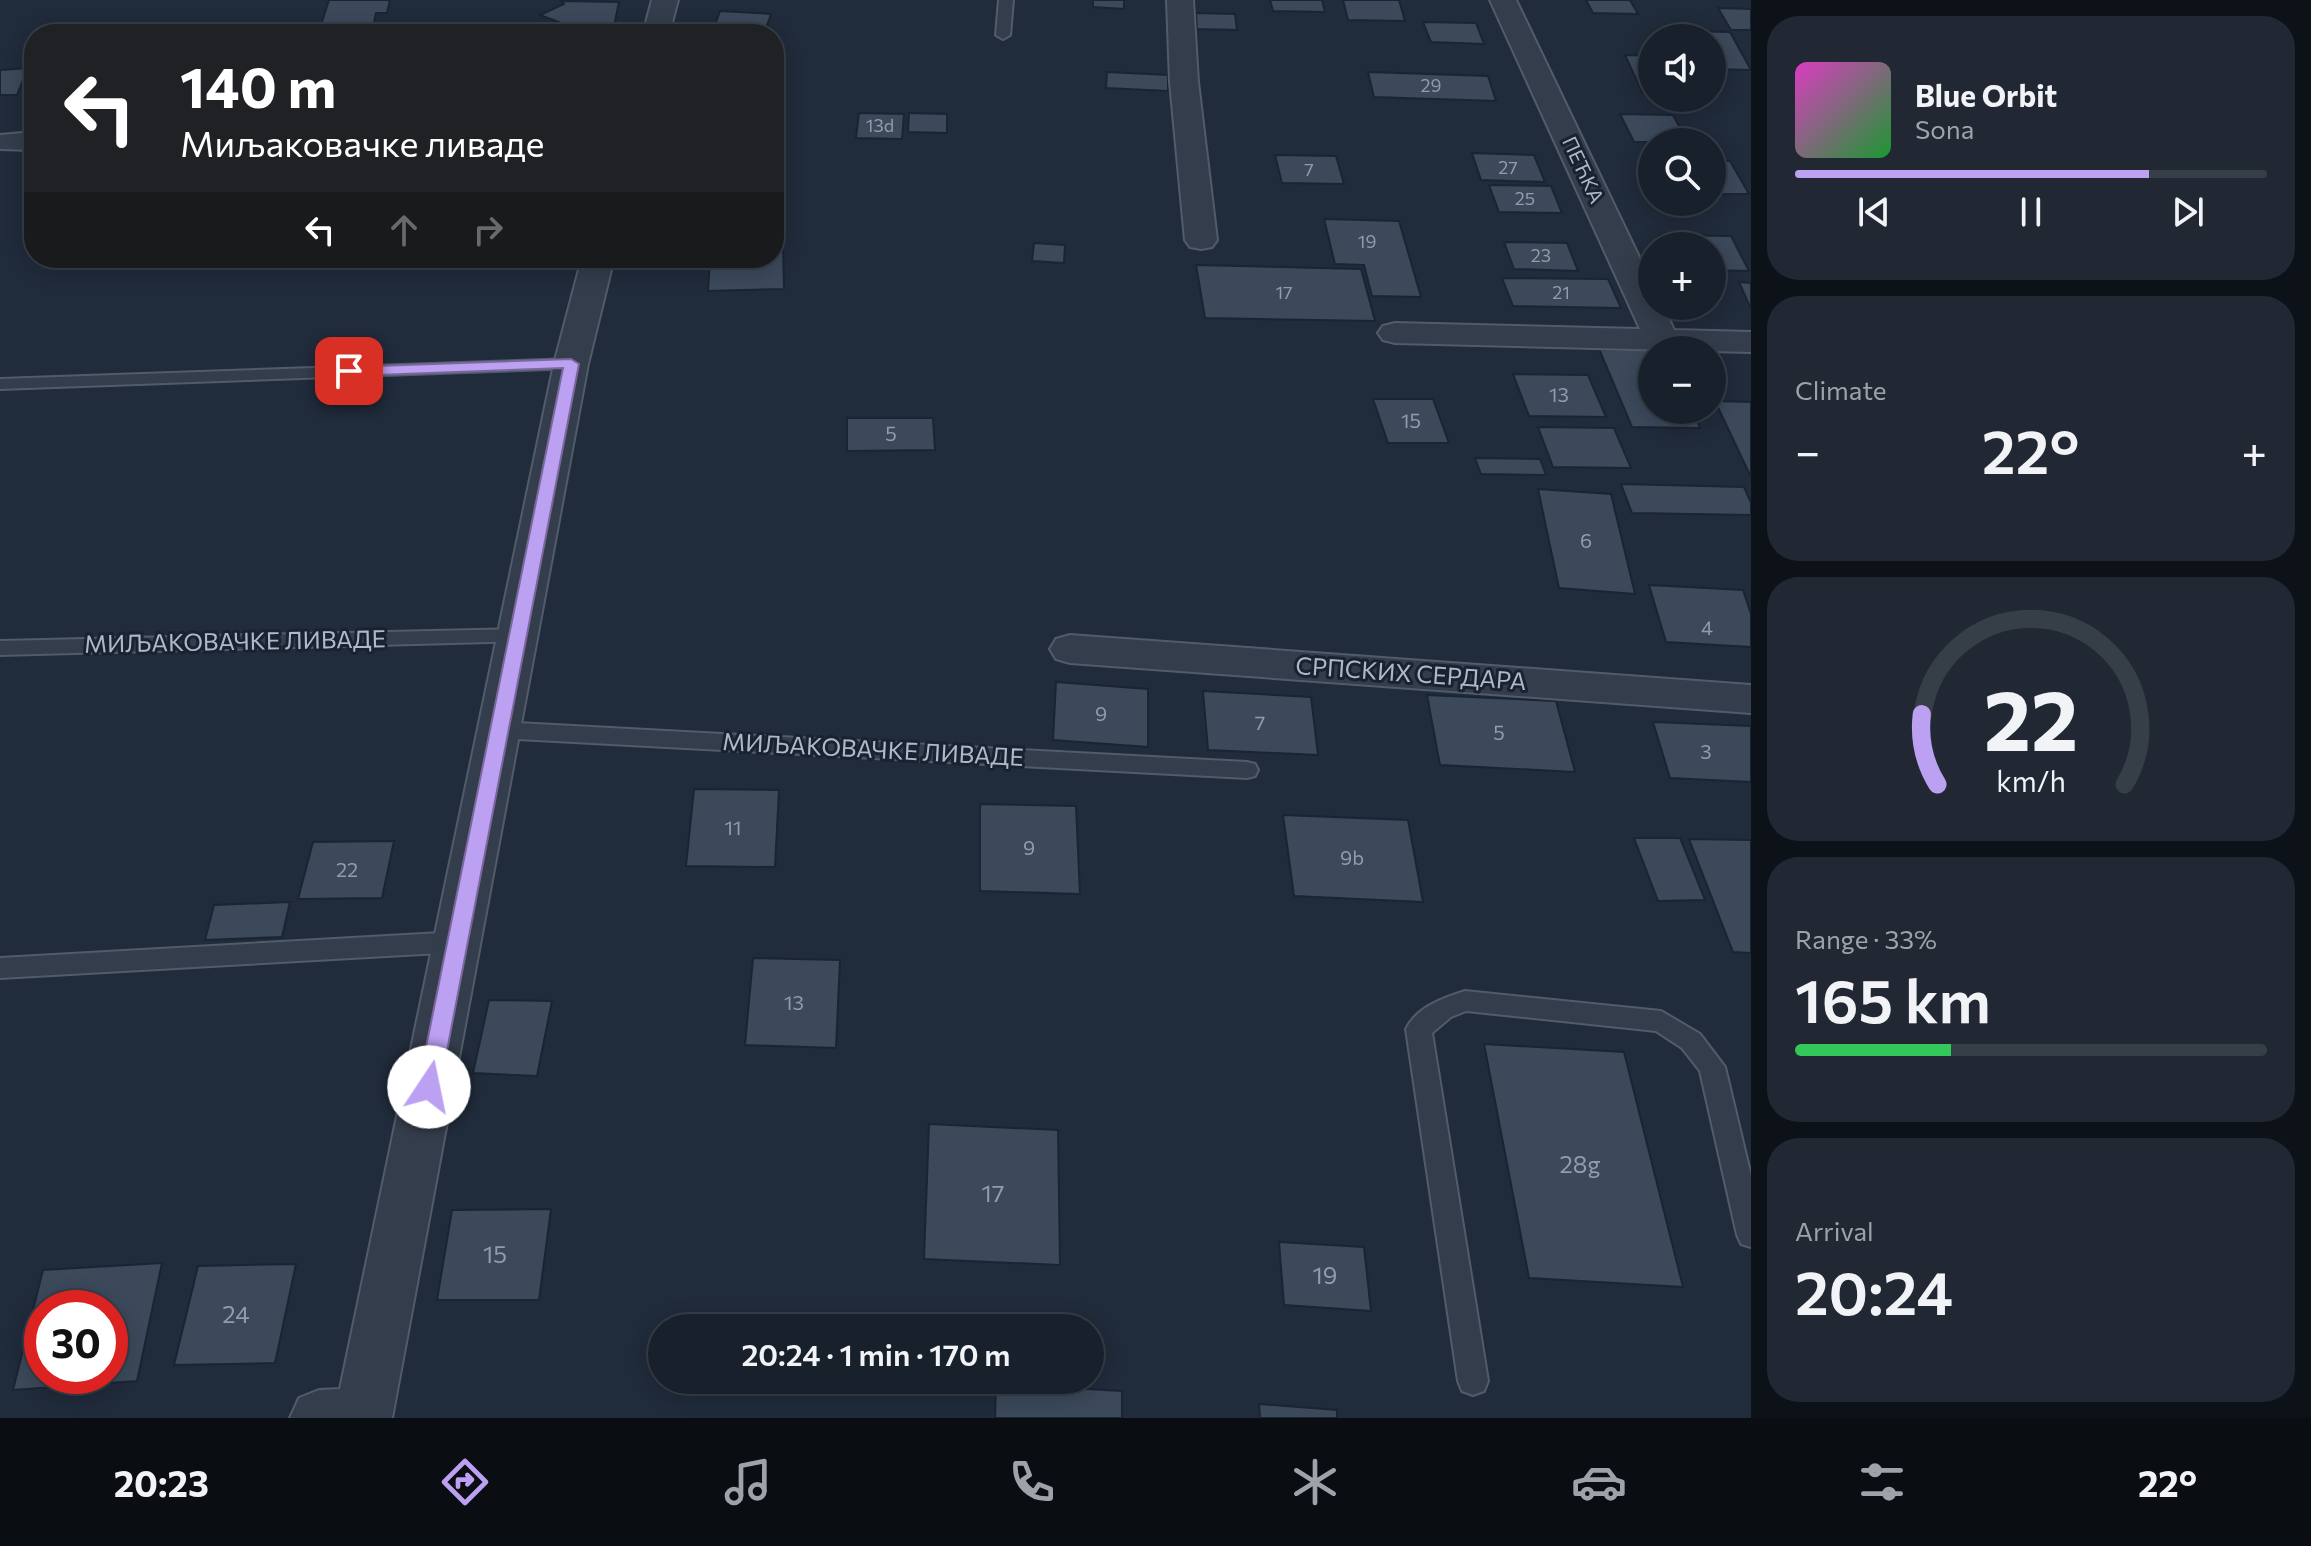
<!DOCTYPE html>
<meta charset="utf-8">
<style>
body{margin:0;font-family:Commissioner,sans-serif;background:#212834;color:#f1f3f6;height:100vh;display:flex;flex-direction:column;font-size:30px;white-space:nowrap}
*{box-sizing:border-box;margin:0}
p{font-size:26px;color:#9fa3a9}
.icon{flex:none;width:44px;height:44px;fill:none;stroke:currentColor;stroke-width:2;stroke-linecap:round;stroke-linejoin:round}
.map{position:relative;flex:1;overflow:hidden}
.details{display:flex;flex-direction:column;gap:16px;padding:16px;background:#0d1218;width:560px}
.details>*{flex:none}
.banner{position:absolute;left:24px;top:24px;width:760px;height:244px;border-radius:32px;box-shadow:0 4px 20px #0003,0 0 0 2px #363e48;background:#202124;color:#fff;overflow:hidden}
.fabs{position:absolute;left:1638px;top:24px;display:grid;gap:16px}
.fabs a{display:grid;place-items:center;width:88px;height:88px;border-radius:50%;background:#18202c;box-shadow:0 4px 20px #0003,0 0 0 2px #363e48;font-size:40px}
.speed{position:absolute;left:24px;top:1290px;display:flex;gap:16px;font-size:40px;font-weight:700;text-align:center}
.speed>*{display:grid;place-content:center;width:104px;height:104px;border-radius:50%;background:#18202c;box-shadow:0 4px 20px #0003,0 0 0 2px #363e48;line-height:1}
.speed .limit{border:12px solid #d22;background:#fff;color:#111}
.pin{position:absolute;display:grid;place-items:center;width:68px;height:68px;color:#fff;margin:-34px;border-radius:16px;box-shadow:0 4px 12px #0006}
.me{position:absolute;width:88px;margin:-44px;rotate:11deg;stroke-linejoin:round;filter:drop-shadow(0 0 6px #0008)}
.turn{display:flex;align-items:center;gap:28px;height:168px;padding:0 24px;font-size:36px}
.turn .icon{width:104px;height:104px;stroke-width:2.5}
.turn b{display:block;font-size:56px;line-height:68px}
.lanes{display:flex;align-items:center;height:76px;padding:0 24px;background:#0003;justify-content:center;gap:40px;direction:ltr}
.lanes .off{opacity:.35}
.big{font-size:60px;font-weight:600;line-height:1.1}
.details .tile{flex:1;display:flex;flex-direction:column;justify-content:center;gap:12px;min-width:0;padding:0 28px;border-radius:32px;background:#212834}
.details .dial{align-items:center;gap:0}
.dial svg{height:208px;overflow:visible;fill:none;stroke:#363e48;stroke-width:7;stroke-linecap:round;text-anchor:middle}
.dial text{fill:#f1f3f6;stroke:none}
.song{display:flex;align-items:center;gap:24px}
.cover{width:96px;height:96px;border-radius:12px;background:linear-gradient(135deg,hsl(310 70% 55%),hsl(130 70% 35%))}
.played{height:8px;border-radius:4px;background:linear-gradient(90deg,#bca0f2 75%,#363e48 75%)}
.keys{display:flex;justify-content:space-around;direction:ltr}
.heat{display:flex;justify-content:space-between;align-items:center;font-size:44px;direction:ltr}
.charge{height:12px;border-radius:6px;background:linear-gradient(90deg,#34c759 33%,#363e48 0)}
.trip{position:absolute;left:648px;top:1314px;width:456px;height:80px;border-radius:40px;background:#18202c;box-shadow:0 4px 20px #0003,0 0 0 2px #363e48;font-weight:600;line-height:80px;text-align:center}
.tabs{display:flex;height:128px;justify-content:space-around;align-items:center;background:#0a0d12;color:#9fa3a9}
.tabs .icon{width:56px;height:56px}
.tabs .current{color:#bca0f2}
.tabs b{font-size:36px;color:#f1f3f6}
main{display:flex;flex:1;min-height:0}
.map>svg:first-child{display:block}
</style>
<main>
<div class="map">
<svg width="1751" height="1418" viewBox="0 0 1751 1418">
<rect width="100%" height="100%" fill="#202b3b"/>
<path fill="#3b495b" stroke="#1b2432" stroke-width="2" fill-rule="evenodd" d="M329 0H390L387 13H376L374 23 320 28Z
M1093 0H1124V9L1093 7Z
M1270 0H1322L1325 12 1273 11Z
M1343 0H1399L1405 21 1348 20Z
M1586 0H1630L1638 14 1593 13Z
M561 1 619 2 614 26H569L540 15 564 4Z
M1718 8 1751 9V30H1731Z
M720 11 771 14 764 34H712Z
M1196 13 1235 14 1237 30 1197 29Z
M1423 22 1476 23 1484 44 1431 42Z
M1683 31 1730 32 1751 70 1712 69V38H1687Z
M1625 55 1652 56V93L1642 92Z
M28 68 17 95H0V70Z
M1107 72 1168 75V91L1106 88Z
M1368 72 1488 76 1496 101 1374 97Z
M859 113 904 114 902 139 856 138Z
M909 113 947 114V133L908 132Z
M1620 114 1673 115 1688 142H1634Z
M1472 153 1534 155 1545 182 1481 180Z
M1275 155 1336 156 1344 184 1282 183Z
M1712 160 1730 161 1749 194H1714Z
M1489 185 1551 186 1562 213 1499 212Z
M1324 219 1399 221 1421 297 1372 296 1364 265 1335 264Z
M1659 235 1731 236 1749 271 1712 270V246H1664Z
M1504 242 1567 243 1578 271 1514 269Z
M774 243H783L784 289 708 291 710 258H774Z
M1034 243 1065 245 1064 263 1032 261Z
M1196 265 1361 269 1375 321 1205 318Z
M1502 278 1608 279 1621 308 1513 306Z
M1739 282 1751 283V309Z
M1599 349 1652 350V410H1692L1700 428 1632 427Z
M1513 374 1588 375 1606 417 1529 416Z
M1373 399H1433L1449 443H1388Z
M1715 401 1751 402V477Z
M847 418H933L935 450 847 451Z
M1538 427 1614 428 1631 468 1553 467Z
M1475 458 1540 459 1546 475 1481 474Z
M1621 484 1744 487 1751 503V515L1632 513Z
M1538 489 1611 494 1635 594 1559 588Z
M1649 585 1743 590 1751 614V647L1666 642Z
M1056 682 1148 689V747L1053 740Z
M1203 691 1311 697 1318 755 1208 750Z
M1427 695 1556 701 1575 772 1440 765Z
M1653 722 1751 726V782L1670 778Z
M694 789 779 790 775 867 686 866Z
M980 804 1076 806 1080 894 980 891Z
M1283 815 1408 820 1423 902 1294 896Z
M1634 838H1680L1705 900 1658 901Z
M1689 839 1751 840V953L1733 952Z
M394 841 382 898 298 899 313 842Z
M290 902 282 937 205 940 214 905Z
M753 958 840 960 836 1048 745 1045Z
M489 1000 552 1001 537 1076 473 1073Z
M1484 1044 1624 1052 1683 1287 1529 1278Z
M929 1124 1058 1130 1060 1265 924 1259Z
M551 1209 539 1300H437L452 1210Z
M1279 1242 1364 1247 1371 1311 1284 1305Z
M162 1263 137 1381 13 1390 43 1270ZM42 1308H110V1376H42Z
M296 1264 275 1363 174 1365 198 1266Z
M996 1384 1122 1391V1418H995Z
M1259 1404 1337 1410V1418H1260Z"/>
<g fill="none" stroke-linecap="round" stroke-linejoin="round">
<g stroke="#515b69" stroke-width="4">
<path id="lane" d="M999 0H1013L1010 35 1003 39 996 35Z
M571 359 580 364 577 368 0 389V379Z
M518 629 525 631 529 636 525 641 0 655V641Z
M500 722 1247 762 1255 764 1258 770 1255 776 1247 778 500 738 492 736 489 730 492 724Z
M458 932 467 935 470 942 467 949 458 952 0 978V958Z
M1465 991 1661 1011 1700 1034 1725 1067 1751 1176V1247L1741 1244 1737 1235 1700 1071 1682 1048 1656 1031 1466 1011 1451 1017 1432 1033 1488 1381 1484 1391 1473 1395 1462 1391 1458 1381 1406 1029C1417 1007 1443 998 1465 991Z"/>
</g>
<g stroke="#515b69" stroke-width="4">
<path id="street" d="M652 0H678L669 34H643Z
M1167 0H1193L1198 82 1217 240 1212 247 1201 249 1190 247 1185 240 1170 82Z
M1490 0H1516L1652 284V306H1663L1674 330 1751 332V352L1395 343 1383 340 1378 333 1383 326 1395 323 1640 329Z
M34 132V150L0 149V135Z
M582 258H614L588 364 392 1418H290L299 1398 319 1390 340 1389 554 364Z
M1070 635 1751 685V713L1070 663 1056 659 1050 649 1056 639Z"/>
</g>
<use href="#lane" fill="#343d4b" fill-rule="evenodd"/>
<use href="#street" fill="#343d4b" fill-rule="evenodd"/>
</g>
<path fill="#bca0f2" stroke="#7a689d" stroke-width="2" d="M571 359 579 364 440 1087 437 1094 429 1097 421 1094 418 1087 563 368 349 376 342 371 349 367Z"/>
<g text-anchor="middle" stroke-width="6" stroke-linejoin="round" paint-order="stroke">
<g font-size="18" fill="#919cad">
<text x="1431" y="92">29</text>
<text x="880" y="132">13d</text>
<text x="1508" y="174">27</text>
<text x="1309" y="176">7</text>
<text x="1525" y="205">25</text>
<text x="1367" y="248">19</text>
<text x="1541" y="262">23</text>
<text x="1284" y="299">17</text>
<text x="1561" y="299">21</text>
</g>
<g font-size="20" fill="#aeb8c8" stroke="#192230">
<text transform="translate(1583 170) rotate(65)" y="7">ПЕЋКА</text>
</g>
<g font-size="20" fill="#919cad">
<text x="1559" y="402">13</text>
<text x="1411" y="428">15</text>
<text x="891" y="441">5</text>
<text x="1586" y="548">6</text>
<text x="1707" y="635">4</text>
<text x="1101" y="721">9</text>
<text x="1260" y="730">7</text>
<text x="1499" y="740">5</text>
<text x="1706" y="759">3</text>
<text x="733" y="835">11</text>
<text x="1029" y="855">9</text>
<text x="1352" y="865">9b</text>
<text x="347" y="877">22</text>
<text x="794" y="1010">13</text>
</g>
<g font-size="24" fill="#aeb8c8" stroke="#192230">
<text transform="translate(235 642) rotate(-1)" y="8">МИЉАКОВАЧКЕ ЛИВАДЕ</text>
<text transform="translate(1411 674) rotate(4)" y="8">СРПСКИХ СЕРДАРА</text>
<text transform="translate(873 750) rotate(3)" y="8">МИЉАКОВАЧКЕ ЛИВАДЕ</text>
</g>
<g font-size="24" fill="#919cad">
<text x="1580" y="1173">28g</text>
<text x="993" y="1202">17</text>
<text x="495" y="1263">15</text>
<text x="1325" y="1284">19</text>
<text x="236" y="1323">24</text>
</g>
</g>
</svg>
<div class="fabs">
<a><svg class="icon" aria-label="sound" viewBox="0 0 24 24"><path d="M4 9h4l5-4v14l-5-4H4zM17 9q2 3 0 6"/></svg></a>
<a><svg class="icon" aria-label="search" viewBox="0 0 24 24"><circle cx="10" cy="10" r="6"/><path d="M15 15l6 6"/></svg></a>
<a>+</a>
<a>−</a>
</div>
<div class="speed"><div class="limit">30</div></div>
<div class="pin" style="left:349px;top:371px;background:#d93025"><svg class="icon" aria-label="arrive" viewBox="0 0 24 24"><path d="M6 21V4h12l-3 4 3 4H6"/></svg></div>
<svg class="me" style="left:429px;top:1087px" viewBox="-20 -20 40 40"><circle r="19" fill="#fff"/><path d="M0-13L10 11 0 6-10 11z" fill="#bca0f2"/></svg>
<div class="trip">20:24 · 1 min · 170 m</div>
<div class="banner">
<div class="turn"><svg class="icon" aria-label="left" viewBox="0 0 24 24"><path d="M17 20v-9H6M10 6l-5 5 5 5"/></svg><div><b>140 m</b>Миљаковачке ливаде</div></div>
<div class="lanes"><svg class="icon" aria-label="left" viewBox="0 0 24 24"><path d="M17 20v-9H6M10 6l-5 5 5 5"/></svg><svg class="icon off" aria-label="ahead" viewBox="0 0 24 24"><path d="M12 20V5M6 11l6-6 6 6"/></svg><svg class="icon off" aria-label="right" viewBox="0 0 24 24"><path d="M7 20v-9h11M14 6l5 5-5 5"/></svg></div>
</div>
</div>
<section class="details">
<div class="tile">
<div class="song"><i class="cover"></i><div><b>Blue Orbit</b><p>Sona</p></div></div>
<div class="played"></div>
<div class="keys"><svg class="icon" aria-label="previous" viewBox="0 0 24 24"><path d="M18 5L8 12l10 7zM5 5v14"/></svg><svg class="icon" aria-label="pause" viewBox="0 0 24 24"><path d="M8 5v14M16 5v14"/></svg><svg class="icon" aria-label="next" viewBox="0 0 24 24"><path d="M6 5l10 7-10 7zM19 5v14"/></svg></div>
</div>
<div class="tile"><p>Climate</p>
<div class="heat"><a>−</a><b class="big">22°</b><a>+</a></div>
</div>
<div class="tile dial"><svg viewBox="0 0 100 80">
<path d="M14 69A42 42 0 1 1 86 69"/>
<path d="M14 69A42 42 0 0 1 8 42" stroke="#bca0f2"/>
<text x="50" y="56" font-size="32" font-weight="700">22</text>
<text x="50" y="72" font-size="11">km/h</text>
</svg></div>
<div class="tile"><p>Range · 33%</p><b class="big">165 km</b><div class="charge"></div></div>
<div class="tile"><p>Arrival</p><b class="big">20:24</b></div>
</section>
</main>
<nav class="tabs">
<b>20:23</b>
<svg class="icon current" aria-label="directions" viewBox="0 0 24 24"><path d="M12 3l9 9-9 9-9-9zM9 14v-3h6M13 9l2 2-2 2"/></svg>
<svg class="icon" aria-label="music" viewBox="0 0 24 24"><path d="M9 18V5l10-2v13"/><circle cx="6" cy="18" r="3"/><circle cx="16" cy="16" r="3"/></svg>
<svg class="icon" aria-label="phone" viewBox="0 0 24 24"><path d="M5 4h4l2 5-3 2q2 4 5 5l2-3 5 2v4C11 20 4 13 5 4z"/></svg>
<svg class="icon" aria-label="climate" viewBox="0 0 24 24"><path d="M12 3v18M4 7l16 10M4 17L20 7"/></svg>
<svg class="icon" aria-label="car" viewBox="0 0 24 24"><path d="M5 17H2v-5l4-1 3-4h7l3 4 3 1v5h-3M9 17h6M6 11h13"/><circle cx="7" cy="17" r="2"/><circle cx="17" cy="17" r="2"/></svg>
<svg class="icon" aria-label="filters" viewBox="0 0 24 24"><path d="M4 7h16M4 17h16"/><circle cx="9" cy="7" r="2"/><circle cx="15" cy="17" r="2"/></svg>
<b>22°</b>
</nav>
